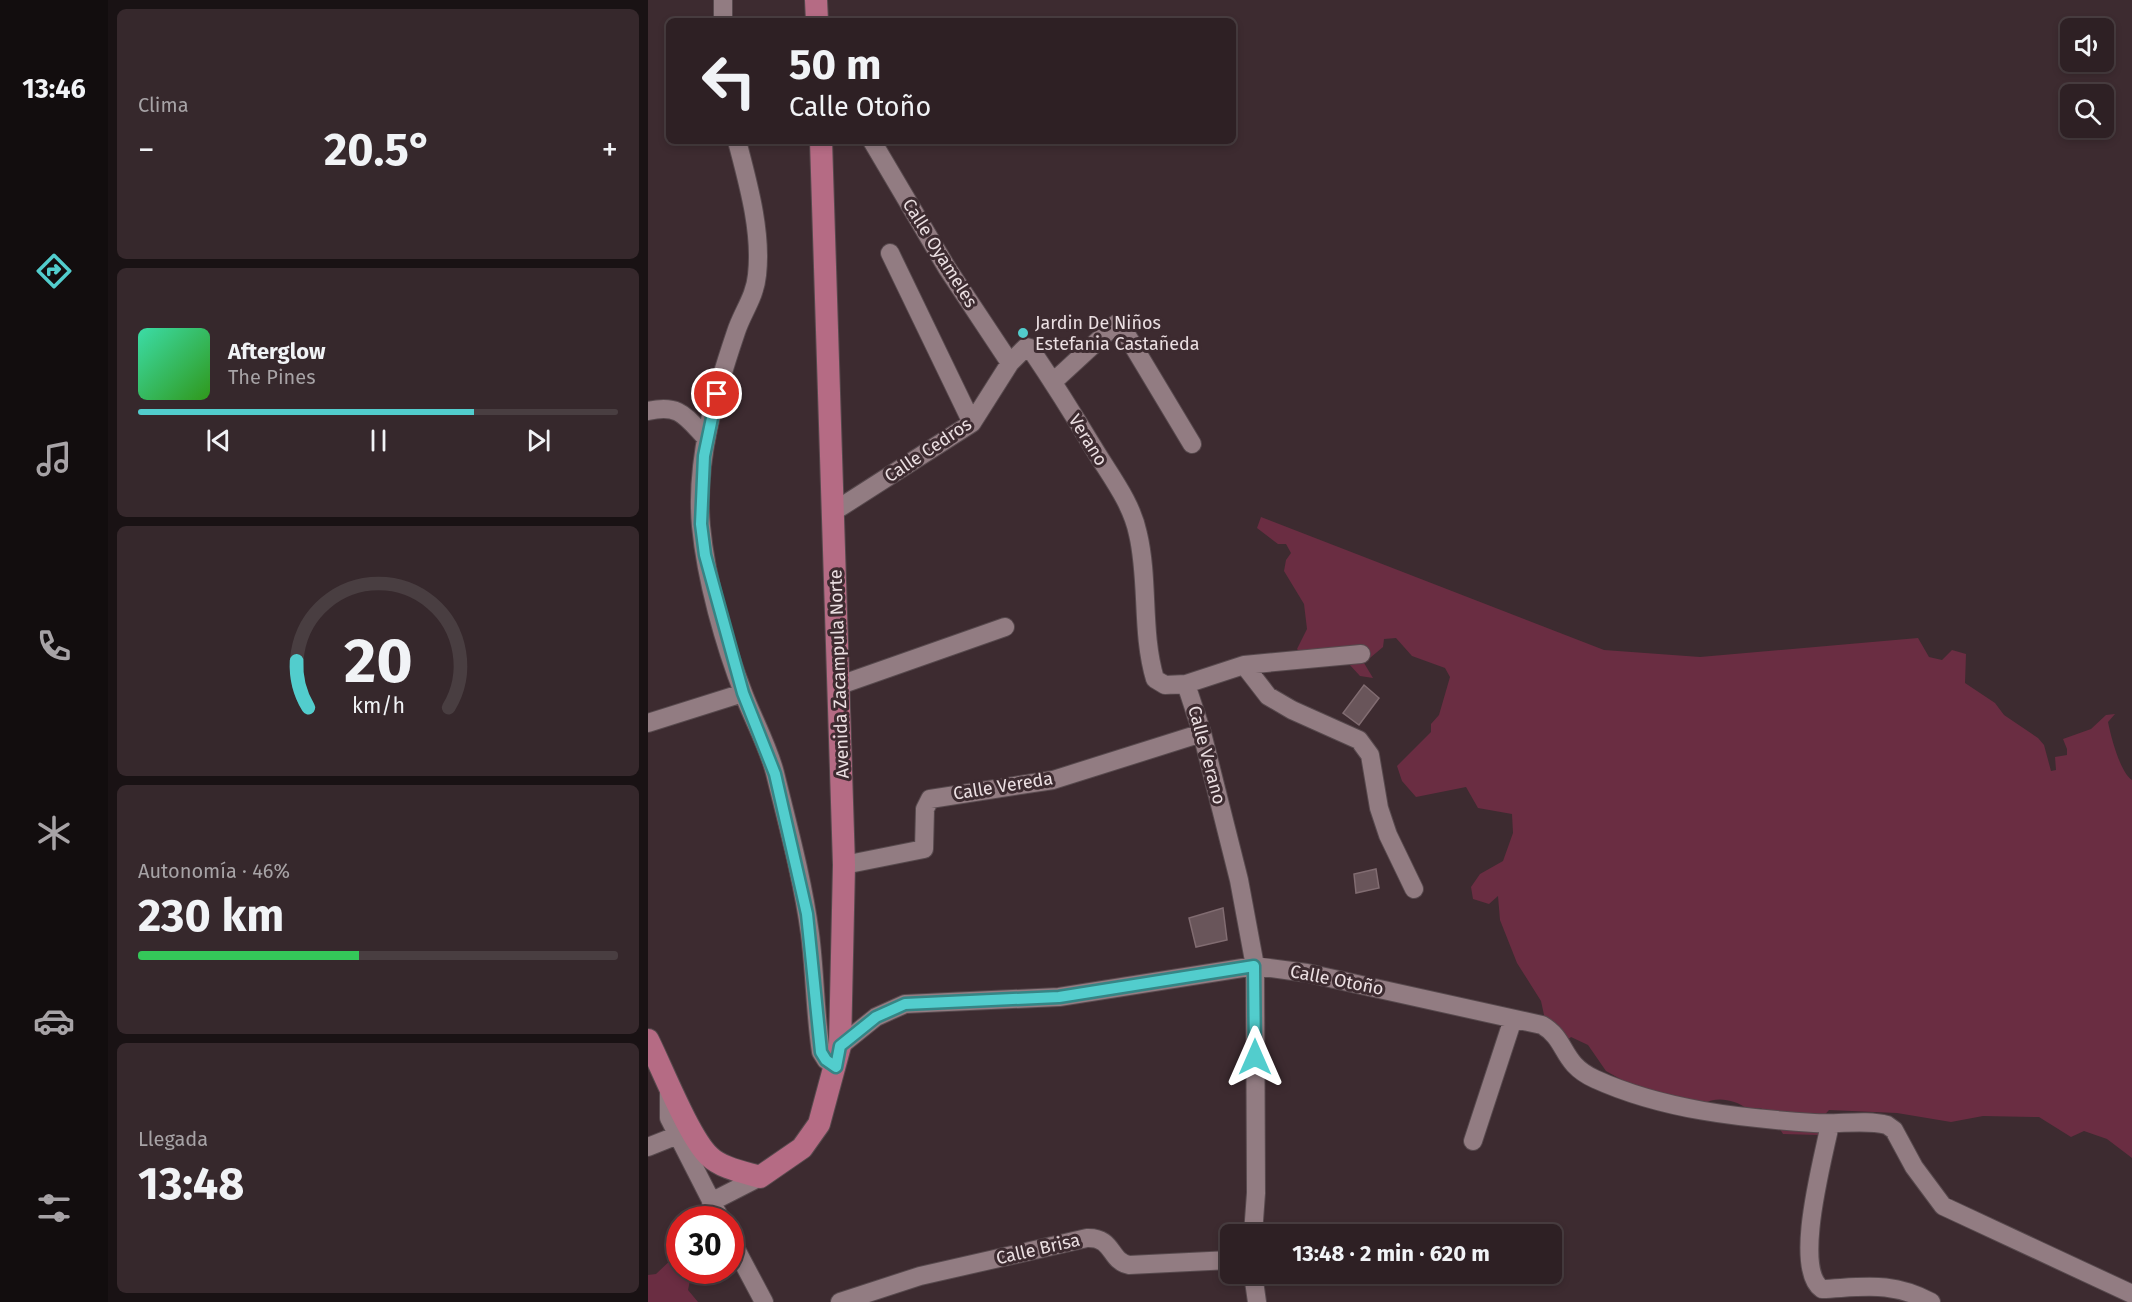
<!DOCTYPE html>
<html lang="es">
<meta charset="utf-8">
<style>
body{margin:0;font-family:"Fira Sans",sans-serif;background:#36282c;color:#f1f3f6;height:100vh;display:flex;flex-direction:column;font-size:22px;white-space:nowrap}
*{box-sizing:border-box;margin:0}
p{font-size:20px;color:#a7a3a6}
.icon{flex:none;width:33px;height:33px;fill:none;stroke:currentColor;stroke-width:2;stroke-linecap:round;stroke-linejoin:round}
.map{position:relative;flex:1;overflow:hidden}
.side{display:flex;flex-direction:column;gap:9px;padding:9px;background:#191214;width:540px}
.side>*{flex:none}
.top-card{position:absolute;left:18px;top:18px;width:570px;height:126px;border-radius:9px;box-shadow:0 3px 9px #0003,0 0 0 2px #493e41;background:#2e2024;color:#f1f3f6;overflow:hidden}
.buttons{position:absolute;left:1412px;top:18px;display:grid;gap:12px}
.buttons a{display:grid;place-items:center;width:54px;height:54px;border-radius:9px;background:#2e2024;box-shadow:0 3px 9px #0003,0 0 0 2px #493e41;font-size:30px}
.speed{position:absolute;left:18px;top:1206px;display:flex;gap:12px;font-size:30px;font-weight:700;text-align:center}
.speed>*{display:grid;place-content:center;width:78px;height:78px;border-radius:50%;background:#2e2024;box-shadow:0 3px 9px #0003,0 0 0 2px #493e41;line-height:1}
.speed .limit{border:9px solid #d22;background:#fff;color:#111}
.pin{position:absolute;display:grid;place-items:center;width:51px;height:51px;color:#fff;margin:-26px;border:3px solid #fff;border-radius:50%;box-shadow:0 2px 6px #0007}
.me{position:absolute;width:66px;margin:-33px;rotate:0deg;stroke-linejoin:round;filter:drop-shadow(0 0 4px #0008)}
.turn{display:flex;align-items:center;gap:21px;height:126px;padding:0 24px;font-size:27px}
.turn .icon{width:78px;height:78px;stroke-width:2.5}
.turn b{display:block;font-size:42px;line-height:51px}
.big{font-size:45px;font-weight:700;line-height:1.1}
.side .card{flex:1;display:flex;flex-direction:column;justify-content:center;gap:9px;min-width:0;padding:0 21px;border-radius:9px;background:#36282c}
.side .dial{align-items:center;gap:0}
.dial svg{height:156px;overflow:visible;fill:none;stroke:#493e41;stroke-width:7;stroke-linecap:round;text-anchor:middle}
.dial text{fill:#f1f3f6;stroke:none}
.song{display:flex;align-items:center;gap:18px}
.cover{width:72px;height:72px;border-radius:9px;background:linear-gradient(135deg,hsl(160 70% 55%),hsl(110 70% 35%))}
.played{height:6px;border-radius:3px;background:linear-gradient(90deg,#52cdcd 70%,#493e41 70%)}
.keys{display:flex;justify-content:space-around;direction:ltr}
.heat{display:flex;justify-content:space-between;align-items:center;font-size:33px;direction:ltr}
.charge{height:9px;border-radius:4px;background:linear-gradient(90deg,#34c759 46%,#493e41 0)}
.trip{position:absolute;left:572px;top:1224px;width:342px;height:60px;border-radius:9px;background:#2e2024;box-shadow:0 3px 9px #0003,0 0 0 2px #493e41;font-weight:700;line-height:60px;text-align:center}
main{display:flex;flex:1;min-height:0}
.tabs{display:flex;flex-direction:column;width:108px;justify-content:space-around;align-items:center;background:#120d0e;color:#a7a3a6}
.tabs .icon{width:42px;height:42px}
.tabs .active{color:#52cdcd}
.tabs b{font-size:27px;color:#f1f3f6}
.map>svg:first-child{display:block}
</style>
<main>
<nav class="tabs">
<b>13:46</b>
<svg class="icon active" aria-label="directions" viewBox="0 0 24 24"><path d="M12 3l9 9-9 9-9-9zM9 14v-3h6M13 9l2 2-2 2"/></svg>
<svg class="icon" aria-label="music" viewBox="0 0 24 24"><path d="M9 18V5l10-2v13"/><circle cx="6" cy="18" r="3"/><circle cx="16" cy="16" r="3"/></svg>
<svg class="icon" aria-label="phone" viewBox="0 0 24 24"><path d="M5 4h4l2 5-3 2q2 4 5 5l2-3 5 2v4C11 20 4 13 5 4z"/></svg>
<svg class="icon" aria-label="climate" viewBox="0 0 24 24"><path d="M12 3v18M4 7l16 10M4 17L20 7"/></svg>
<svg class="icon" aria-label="car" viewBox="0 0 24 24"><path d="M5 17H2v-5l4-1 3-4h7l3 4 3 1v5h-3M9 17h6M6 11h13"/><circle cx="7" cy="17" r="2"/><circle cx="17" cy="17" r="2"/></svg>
<svg class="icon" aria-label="filters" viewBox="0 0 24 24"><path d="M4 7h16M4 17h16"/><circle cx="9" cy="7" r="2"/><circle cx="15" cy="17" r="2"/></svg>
</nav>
<section class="side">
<div class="card"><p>Clima</p>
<div class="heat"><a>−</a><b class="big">20.5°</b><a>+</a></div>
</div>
<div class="card">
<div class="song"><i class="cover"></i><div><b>Afterglow</b><p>The Pines</p></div></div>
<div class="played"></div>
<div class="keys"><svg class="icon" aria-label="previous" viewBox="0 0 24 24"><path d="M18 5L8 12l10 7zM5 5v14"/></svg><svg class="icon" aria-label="pause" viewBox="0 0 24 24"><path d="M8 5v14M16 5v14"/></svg><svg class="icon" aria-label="next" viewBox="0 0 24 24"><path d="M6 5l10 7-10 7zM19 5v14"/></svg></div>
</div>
<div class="card dial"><svg viewBox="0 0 100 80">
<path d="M14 69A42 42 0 1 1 86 69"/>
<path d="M14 69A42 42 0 0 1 8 45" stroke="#52cdcd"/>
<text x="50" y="56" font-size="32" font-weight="700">20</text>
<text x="50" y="72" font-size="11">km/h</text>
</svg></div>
<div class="card"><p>Autonomía · 46%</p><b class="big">230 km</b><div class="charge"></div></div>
<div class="card"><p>Llegada</p><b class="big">13:48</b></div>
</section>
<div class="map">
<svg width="1484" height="1302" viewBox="0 0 1484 1302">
<rect width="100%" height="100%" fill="#3d2b30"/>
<path fill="#6a2d42" d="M613 517 956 650 1052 657 1270 638 1281 657 1294 660 1304 650 1318 654 1317 683 1347 703 1356 715 1390 738 1396 745 1403 771 1408 770 1407 757 1419 755V749L1415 739 1443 729 1458 715 1467 714 1460 722C1463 737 1472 772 1484 780V1158L1459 1139 1436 1131 1423 1137 1391 1117 1335 1116 1303 1122 1249 1113 1181 1110 1171 1121 1170 1135 1135 1134 1125 1118 1113 1108 1100 1109C1080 1095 1054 1095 1042 1118L958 1071 940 1045 923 1037 912 1046 898 1024 893 1001 869 963 852 920 850 896 841 904 825 899 823 887 832 874 855 861 865 833 864 814 830 808 818 787 768 797 754 781 749 766 783 732V724L791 715 802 677 797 668 764 656 748 638 736 639 735 647 716 663 725 678 712 676 701 664 662 663 649 649 659 629 656 604 636 571 638 560 643 553 638 544H630L609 528Z
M27 1256 31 1258 32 1270 44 1271 40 1290 50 1302H0V1275L8 1274Z"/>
<path fill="#69555a" stroke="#816c71" stroke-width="1.5" d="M716 685 731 698 711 725 695 713Z
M728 869 731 888 708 893 706 874Z
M575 908 579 940 548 947 541 918Z"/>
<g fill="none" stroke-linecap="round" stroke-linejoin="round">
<g stroke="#57494d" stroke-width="20">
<path id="minor" d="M75 0V21
M89 141C100 183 114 232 109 275 107 297 94 313 88 332 67 394 47 460 53 526 58 579 76 644 96 695 106 721 120 746 127 773 140 826 155 881 162 934 167 973 167 1013 173 1052L178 1060 188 1067
M224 141 299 268 362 363
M242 253 324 423
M405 382 468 324H472L544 444
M0 411C32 404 37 416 58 438
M185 512 324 423 362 363 378 347 382 348C405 382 427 417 448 452 464 478 484 504 490 534 501 581 493 632 507 679L517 685 538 684 554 733 591 880 607 966 608 1193 605 1234
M596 665 620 696 644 710 711 740 722 755 731 808 740 835 766 889
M538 684 596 665 713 654
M192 685 357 627
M0 723 95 693
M196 865 276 849 277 809 282 799 405 780 554 733
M192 1046 228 1017 257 1004 411 997 607 966 659 973 894 1025C920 1040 912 1063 947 1079 1015 1110 1093 1118 1166 1123 1190 1125 1217 1119 1239 1125L1246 1130 1266 1167 1295 1206 1484 1294
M21 1087V1118L73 1220
M1182 1124C1176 1156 1144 1269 1174 1289 1217 1287 1243 1281 1283 1302
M825 1141 865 1019
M0 1147 30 1135
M63 1202 112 1177
M82 1238 116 1302
M605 1274 609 1302
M192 1302 272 1276 439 1238C466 1237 461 1261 481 1265L582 1260"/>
</g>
<g stroke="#57494d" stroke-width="24">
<path id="major" d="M168 0 169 21
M0 1040C14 1068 41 1137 61 1156 73 1168 95 1172 112 1177L154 1148 171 1124 192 1046 196 865 173 141"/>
</g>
<use href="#minor" stroke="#927c82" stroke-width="18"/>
<use href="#major" stroke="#b56b84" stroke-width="22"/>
</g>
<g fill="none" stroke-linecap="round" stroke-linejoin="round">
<g stroke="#358585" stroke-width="15">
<path id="route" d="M69 394 56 456 53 524 57 555 95 693 127 774 159 914 173 1052 178 1060 188 1067 192 1046 228 1017 257 1004 411 997 606 966 607 1057"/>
</g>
<use href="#route" stroke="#52cdcd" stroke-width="10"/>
</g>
<circle fill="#52cdcd" stroke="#3d2b30" stroke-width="2" cx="375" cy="333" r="6"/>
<g text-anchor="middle" stroke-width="6" stroke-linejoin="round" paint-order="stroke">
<g font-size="18" fill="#ebdfe2" stroke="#3d2b30">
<text transform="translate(292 253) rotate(58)" y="6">Calle Oyameles</text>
<text transform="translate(440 440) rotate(58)" y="6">Verano</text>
<text transform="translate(280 450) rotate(-34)" y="6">Calle Cedros</text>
<text transform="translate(191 674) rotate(-92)" y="6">Avenida Zacampula Norte</text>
<text transform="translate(559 755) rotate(75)" y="6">Calle Verano</text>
<text transform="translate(355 786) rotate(-9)" y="6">Calle Vereda</text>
<text transform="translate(689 980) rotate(11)" y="6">Calle Otoño</text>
<text transform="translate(390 1249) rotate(-13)" y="6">Calle Brisa</text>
</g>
<g font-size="18" fill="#ebdfe2" stroke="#3d2b30" text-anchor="start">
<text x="387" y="329">Jardin De Niños<tspan x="387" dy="21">Estefania Castañeda</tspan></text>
</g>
</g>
</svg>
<div class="buttons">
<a><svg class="icon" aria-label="sound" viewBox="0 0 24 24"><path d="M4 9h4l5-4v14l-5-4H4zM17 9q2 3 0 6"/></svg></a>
<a><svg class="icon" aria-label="search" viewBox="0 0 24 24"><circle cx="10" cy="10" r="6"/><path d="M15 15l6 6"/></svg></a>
</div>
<div class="speed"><div class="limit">30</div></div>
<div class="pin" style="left:69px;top:394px;background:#d93025"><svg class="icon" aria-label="arrive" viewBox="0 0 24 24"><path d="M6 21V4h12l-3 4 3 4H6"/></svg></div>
<svg class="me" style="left:607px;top:1057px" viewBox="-20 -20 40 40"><path d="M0-17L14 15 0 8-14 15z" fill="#52cdcd" stroke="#fff" stroke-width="4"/></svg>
<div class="trip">13:48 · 2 min · 620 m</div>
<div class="top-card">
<div class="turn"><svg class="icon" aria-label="left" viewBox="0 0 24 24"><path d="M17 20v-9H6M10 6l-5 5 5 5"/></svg><div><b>50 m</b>Calle Otoño</div></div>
</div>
</div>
</main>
